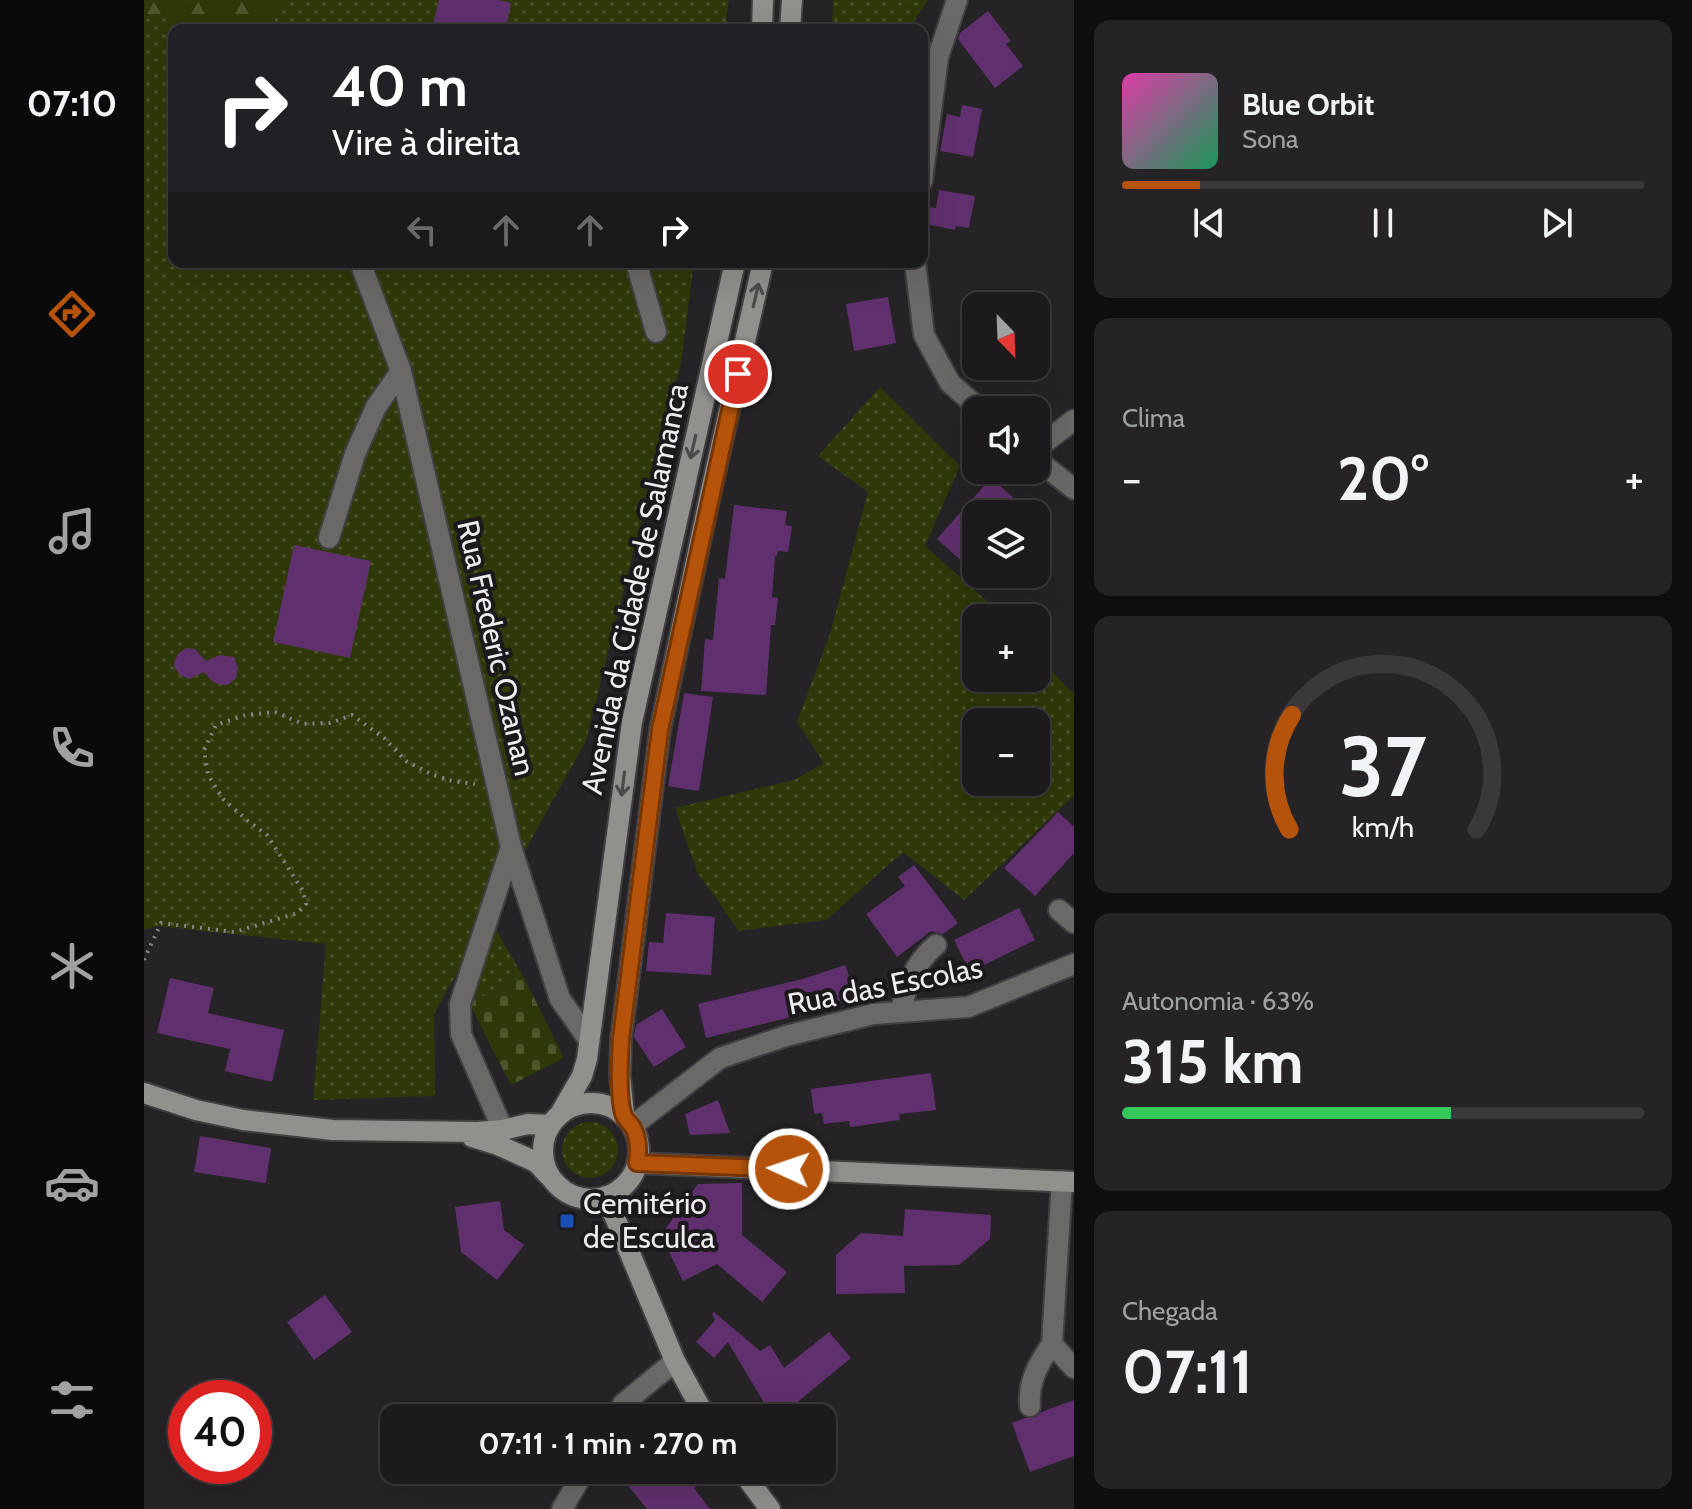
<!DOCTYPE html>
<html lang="pt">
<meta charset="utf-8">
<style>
body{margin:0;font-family:Cabin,sans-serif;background:#252325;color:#f1f3f6;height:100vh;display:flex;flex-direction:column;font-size:30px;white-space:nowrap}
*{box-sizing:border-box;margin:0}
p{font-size:26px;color:#a0a1a3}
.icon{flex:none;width:44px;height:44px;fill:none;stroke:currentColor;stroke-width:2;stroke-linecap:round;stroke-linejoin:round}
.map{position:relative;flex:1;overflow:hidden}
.details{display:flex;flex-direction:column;gap:20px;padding:20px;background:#0f0e0f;width:618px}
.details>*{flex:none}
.top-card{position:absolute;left:24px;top:24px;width:760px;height:244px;border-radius:16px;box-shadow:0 8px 32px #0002,0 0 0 2px #3a383b;background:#202124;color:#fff;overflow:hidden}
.needle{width:52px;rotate:157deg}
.fabs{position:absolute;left:818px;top:292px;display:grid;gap:16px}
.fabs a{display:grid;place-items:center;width:88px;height:88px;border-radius:16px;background:#1c1a1c;box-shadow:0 8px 32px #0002,0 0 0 2px #3a383b;font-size:40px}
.speed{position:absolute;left:24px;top:1380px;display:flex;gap:16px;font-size:40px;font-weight:700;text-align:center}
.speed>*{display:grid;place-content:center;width:104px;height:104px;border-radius:50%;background:#1c1a1c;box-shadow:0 8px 32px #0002,0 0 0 2px #3a383b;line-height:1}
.speed .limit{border:12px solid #d22;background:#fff;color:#111}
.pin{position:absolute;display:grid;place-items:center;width:68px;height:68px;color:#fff;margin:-34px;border:4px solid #fff;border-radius:50%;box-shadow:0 2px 8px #0007}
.me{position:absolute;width:88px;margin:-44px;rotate:273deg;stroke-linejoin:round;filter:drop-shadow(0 0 6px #0008)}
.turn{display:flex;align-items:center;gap:28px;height:168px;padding:0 32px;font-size:36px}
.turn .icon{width:104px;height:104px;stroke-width:2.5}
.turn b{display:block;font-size:56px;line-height:68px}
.lanes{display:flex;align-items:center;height:76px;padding:0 32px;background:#0003;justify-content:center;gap:40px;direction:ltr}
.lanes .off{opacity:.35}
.big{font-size:60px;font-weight:700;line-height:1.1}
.details .widget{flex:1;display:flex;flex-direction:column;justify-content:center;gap:12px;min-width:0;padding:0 28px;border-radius:16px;background:#252325}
.details .dial{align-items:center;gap:0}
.dial svg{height:208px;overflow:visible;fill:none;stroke:#3a383b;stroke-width:7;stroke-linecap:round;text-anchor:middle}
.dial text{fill:#f1f3f6;stroke:none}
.song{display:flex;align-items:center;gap:24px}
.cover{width:96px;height:96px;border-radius:12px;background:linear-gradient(135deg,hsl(320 70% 55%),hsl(150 70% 35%))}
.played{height:8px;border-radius:4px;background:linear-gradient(90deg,#b45309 15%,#3a383b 15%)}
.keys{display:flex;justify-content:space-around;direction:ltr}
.heat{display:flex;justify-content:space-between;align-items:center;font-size:44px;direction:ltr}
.charge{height:12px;border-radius:6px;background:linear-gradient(90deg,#34c759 63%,#3a383b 0)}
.trip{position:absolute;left:236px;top:1404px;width:456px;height:80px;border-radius:16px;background:#1c1a1c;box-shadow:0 8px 32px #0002,0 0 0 2px #3a383b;font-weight:700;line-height:80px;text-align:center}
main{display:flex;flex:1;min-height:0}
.menu{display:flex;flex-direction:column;width:144px;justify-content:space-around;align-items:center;background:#0b0a0b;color:#a0a1a3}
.menu .icon{width:56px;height:56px}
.menu .active{color:#b45309}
.menu b{font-size:36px;color:#f1f3f6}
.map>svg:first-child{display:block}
</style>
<main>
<nav class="menu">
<b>07:10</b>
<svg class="icon active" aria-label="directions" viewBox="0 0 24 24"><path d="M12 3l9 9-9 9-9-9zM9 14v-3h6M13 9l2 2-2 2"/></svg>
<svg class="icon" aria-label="music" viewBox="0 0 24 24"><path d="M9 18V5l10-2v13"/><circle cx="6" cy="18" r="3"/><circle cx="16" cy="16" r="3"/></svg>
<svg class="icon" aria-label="phone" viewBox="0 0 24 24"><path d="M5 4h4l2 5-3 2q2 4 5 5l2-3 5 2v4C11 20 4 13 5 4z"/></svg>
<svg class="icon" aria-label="climate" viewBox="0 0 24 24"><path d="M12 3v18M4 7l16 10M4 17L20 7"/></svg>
<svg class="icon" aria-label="car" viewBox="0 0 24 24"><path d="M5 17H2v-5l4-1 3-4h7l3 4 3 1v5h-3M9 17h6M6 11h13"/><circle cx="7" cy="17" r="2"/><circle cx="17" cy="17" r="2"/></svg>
<svg class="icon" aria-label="filters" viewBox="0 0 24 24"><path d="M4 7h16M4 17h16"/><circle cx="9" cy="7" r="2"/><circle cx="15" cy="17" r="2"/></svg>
</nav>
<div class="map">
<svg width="930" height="1509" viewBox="0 0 930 1509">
<defs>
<pattern id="grass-dots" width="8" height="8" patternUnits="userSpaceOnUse" patternTransform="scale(2)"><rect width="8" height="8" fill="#2e3808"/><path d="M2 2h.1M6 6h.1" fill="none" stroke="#4d552c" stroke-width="1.8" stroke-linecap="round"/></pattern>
<pattern id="forest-firs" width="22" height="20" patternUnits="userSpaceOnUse" patternTransform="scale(2)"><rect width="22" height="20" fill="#2e3808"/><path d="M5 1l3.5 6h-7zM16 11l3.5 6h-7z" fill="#4d552c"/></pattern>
<pattern id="cemetery-stones" width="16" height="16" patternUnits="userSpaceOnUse" patternTransform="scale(2)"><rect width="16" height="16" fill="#2e3808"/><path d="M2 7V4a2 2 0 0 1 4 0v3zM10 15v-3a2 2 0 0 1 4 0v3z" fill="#4d552c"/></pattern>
</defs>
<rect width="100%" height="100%" fill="#252326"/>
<path fill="url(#grass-dots)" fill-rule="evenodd" d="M0 0H585L581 30H30V262H550L537 363 442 741 290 1014 291 1096 169 1100 182 944 13 926 0 930Z
M689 0H784L765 30H688Z
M736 387 816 466 781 546 862 618H832V678H892V652L925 690 930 692V796L820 900 759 852 682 920 595 931 553 872 531 808 650 780 680 763 653 722 686 634 724 492 674 456ZM832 722H892V782H832Z
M351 928 379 976 325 1003Z
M418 1150a28 28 0 1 1 56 0a28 28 0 1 1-56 0Z"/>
<path fill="url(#forest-firs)" d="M0 0H135L134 10 127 30H45L28 16 0 19Z"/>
<path fill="url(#cemetery-stones)" d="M379 976 420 1058 367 1085 325 1003Z"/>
<path fill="#60306e" d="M295 0H355L367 3 362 30H299L288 28Z
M844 11 867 41 862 44 879 66 851 88 814 39 816 33Z
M818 105 838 109 829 157 796 151 803 114 816 117Z
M795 190 831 196 825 228 812 226 811 230 782 224 785 207 792 208Z
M744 297 752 343 710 351 702 304Z
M847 478 888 514H832V574L793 539Z
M590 505 643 511 641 525 648 526 644 552 634 551 633 556H631L628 597 634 598 631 625H627L622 695 557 691 561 639 569 640 575 578 581 579Z
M150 545 227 561 206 658 129 642Z
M42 648 51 649 62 661 76 655 90 657 94 668 92 678 84 685H78L69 682 60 672 45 679 36 675 30 667V662L34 654Z
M540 693 569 697 555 791 524 786Z
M914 812 930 827V853L891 896 860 868Z
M770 865 814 923 799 934 787 931 753 957 722 914 761 886 754 877Z
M875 908 891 940 826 972 810 940Z
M522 913 571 917 567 975 502 971 505 942 519 943Z
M701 965 713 998 659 1014 562 1038 554 1004 659 979Z
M26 978 70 988 64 1013 140 1030 128 1082 81 1071 86 1049 13 1033Z
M518 1009 542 1047 510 1067 490 1037 492 1025Z
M787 1073 792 1110 755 1114 756 1120 706 1127 705 1121 680 1124 678 1113 670 1114 667 1089Z
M574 1100 586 1133 546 1135 541 1114Z
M56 1136 127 1148 122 1183 50 1172Z
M598 1183V1235L643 1272 618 1302 573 1264 539 1281 517 1235 554 1184Z
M356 1201 360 1230 380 1245 353 1280 317 1252 311 1207Z
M761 1209 847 1215 846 1239 815 1265 760 1266 761 1293 692 1294V1255L717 1233 759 1236Z
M181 1295 208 1332 170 1360 143 1322Z
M570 1312 616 1351 626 1345 640 1368 685 1332 707 1358 634 1418H629L584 1342 570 1358 552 1342 571 1320 568 1314Z
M930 1400V1456L886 1472 868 1423 881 1418 892 1417 897 1412Z
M502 1470H543L555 1485 550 1488 566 1509H503L483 1484Z"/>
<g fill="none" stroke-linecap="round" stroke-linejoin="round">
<g stroke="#413f42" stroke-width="24">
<path id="street" d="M778 181 794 57 813 0
M216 262 257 371 367 847 416 999 445 1040
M492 262 512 332
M771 262 780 335 806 383 837 410
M892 449 930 420
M892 459 930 489
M185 538 211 454 232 407 257 371
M915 910 930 923
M757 1012C762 984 771 963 792 945
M488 1126 576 1058 642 1036 729 1014 824 1007 930 964
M359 1130 317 1034 316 1004 367 847
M918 1181 908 1344 930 1368
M886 1406C884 1382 894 1364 908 1344
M471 1418 479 1404 531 1361
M418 1509 441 1470"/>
</g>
<g stroke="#413f42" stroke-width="24">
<path id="secondary" d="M618 30 619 0
M646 30 648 0
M0 1093 52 1110 99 1120 189 1130 333 1132 359 1130 384 1124 406 1125
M399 1151a48 48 0 1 1 96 0a48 48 0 1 1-96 0Z
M416 1114 438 1076 443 1059 488 722 591 262
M480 1116 476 1075 477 1039 516 730 568 486 619 262
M328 1137 354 1145 392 1162 405 1176
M493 1163 930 1182
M462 1196 531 1361 562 1418
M597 1470 626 1509"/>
</g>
<path stroke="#878588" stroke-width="4" stroke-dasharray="2 6" stroke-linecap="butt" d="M0 960 17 923 90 932 154 913 162 904 159 891 123 835 104 821 79 799 64 775 60 750 72 725 102 715 131 712 159 724 186 723 208 715 240 738 262 761 287 774 308 781 331 784"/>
<use href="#street" stroke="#6a6967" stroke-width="20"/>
<use href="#secondary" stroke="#92908d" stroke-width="20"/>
</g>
<defs><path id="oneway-shaft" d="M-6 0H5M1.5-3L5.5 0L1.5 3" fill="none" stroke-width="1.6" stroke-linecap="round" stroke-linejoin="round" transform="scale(2)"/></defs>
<g stroke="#4b4949">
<use href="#oneway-shaft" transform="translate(612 295) rotate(-77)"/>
<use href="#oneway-shaft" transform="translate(549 447) rotate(103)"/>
<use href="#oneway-shaft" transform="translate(479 784) rotate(97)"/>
</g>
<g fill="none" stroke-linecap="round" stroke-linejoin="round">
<g stroke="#753606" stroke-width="20">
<path id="route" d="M594 374 516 730 477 1039C476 1056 474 1101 480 1116 480 1117 487 1125 488 1126 495 1137 495 1150 493 1163L645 1169"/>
</g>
<use href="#route" stroke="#b45309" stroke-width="14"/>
</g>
<rect fill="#1a4fb4" stroke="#1c191c" stroke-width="3" x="415" y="1213" width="16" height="16" rx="4"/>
<g text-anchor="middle" stroke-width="8" stroke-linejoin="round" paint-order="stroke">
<g font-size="30" fill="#eeedef" stroke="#1c191c">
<text transform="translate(491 589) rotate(-78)" y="10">Avenida da Cidade de Salamanca</text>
<text transform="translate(352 648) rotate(77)" y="10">Rua Frederic Ozanan</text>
<text transform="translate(741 986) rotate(-11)" y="10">Rua das Escolas</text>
</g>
<g font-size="30" fill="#eeedef" stroke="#1c191c" text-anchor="start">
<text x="439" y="1214">Cemitério<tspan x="439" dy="34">de Esculca</tspan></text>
</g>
</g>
</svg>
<div class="fabs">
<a><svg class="needle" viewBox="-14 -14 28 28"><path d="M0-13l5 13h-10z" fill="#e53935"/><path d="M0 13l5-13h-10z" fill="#a0a1a3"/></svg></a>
<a><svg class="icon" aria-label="sound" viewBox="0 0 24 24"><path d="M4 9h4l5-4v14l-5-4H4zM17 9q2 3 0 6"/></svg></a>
<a><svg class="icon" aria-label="layers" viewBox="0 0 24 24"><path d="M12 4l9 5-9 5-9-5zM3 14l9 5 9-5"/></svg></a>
<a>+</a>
<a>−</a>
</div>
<div class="speed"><div class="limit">40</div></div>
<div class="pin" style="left:594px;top:374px;background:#d93025"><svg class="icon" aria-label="arrive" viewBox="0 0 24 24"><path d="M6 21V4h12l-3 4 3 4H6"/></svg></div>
<svg class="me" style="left:645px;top:1169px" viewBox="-20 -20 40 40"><circle r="17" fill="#b45309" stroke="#fff" stroke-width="3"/><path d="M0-11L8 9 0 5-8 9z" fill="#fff"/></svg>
<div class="trip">07:11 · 1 min · 270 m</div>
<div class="top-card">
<div class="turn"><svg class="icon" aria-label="right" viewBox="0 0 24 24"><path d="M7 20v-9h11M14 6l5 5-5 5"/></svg><div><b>40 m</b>Vire à direita</div></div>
<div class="lanes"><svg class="icon off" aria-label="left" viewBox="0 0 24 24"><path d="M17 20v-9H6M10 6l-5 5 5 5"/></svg><svg class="icon off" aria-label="ahead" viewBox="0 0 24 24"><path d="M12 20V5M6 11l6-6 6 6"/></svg><svg class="icon off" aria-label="ahead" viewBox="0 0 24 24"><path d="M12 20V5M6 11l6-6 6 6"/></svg><svg class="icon" aria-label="right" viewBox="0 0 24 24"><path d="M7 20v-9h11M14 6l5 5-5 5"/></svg></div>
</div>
</div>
<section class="details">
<div class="widget">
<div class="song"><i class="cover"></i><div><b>Blue Orbit</b><p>Sona</p></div></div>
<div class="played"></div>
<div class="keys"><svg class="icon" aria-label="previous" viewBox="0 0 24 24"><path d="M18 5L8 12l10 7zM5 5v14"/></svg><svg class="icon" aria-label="pause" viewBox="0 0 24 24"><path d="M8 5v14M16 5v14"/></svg><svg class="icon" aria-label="next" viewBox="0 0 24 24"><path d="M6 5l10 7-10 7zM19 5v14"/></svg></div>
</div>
<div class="widget"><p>Clima</p>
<div class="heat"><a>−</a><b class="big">20°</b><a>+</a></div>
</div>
<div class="widget dial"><svg viewBox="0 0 100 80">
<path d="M14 69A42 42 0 1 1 86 69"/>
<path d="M14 69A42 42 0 0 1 15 25" stroke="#b45309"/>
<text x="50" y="56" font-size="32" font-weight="700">37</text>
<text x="50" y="72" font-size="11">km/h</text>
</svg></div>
<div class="widget"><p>Autonomia · 63%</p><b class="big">315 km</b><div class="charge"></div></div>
<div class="widget"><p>Chegada</p><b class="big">07:11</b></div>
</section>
</main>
